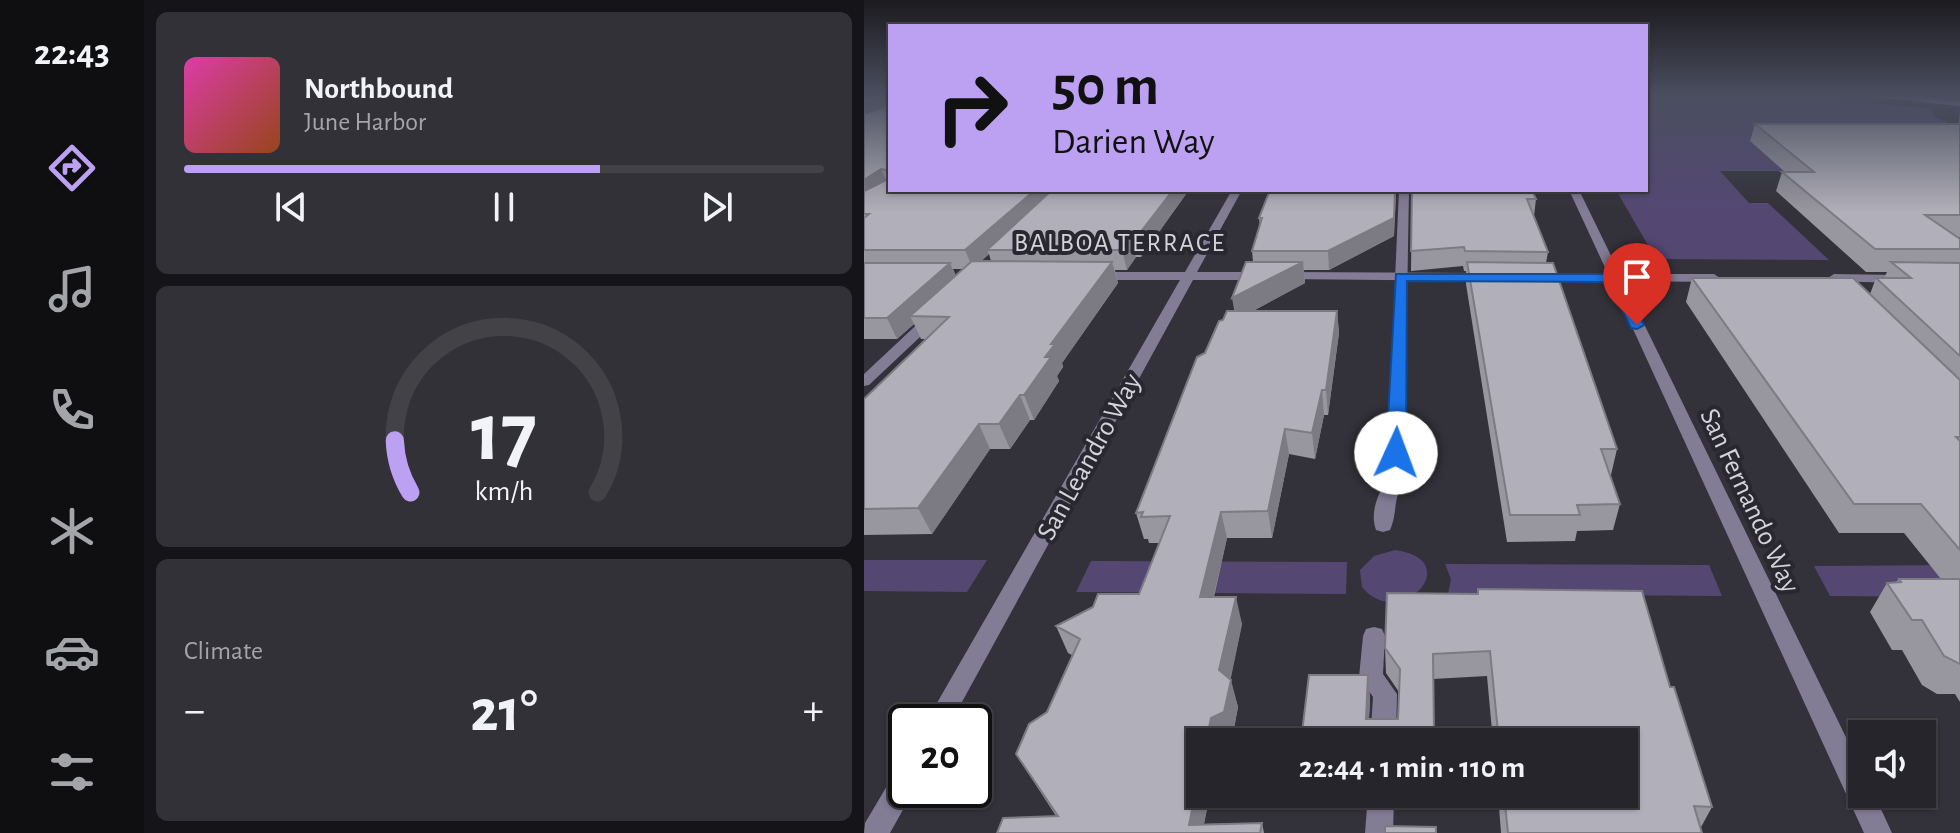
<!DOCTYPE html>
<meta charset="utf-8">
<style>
body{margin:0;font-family:"Alegreya Sans",sans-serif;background:#323137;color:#f1f3f6;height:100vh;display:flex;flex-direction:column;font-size:30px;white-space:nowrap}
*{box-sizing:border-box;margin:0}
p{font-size:26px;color:#a4a5a9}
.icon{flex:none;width:44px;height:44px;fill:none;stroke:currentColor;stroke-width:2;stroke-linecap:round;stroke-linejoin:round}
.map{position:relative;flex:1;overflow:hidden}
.side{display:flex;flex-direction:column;gap:12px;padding:12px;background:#151418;width:720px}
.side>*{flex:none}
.banner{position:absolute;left:24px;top:24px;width:760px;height:168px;border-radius:0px;box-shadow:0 2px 6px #0004,0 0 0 2px #424247;background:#bca0f2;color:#111;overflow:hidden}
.tools{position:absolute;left:984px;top:720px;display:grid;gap:16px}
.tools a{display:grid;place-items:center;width:88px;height:88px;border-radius:0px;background:#26252b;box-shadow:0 2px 6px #0004,0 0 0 2px #424247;font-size:40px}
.speed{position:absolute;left:24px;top:704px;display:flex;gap:16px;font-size:40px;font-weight:700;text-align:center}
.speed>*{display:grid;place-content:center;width:104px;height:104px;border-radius:50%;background:#26252b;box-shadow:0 2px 6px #0004,0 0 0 2px #424247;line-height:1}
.speed .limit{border:4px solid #111;border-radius:12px;background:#fff;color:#111}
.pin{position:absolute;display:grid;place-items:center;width:68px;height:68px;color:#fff;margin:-82px -34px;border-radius:50% 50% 50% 0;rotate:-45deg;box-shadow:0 0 8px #0007}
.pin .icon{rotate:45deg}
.me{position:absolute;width:88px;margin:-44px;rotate:2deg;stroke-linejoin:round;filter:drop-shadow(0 0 6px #0008)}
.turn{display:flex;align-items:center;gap:28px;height:168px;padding:0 32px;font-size:36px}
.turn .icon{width:104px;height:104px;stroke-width:2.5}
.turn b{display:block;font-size:56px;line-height:68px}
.big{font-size:60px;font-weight:600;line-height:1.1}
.side .card{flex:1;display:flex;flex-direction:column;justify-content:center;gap:12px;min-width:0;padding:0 28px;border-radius:12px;background:#323137}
.side .dial{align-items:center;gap:0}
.dial svg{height:208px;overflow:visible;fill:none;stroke:#424247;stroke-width:7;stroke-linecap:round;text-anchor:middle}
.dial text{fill:#f1f3f6;stroke:none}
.song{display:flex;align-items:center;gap:24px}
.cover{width:96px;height:96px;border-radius:12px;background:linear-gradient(135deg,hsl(320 70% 55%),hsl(20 70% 35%))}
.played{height:8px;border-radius:4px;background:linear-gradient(90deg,#bca0f2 65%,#424247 65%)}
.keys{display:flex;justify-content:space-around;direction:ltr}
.heat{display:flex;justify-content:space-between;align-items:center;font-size:44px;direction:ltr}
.trip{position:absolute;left:322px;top:728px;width:452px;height:80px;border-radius:0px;background:#26252b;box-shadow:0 2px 6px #0004,0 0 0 2px #424247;font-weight:600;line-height:80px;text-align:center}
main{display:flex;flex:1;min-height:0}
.menu{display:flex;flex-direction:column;width:144px;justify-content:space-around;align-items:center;background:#0f0f11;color:#a4a5a9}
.menu .icon{width:56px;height:56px}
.menu .on{color:#bca0f2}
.menu b{font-size:36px;color:#f1f3f6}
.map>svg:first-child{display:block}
</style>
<main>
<nav class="menu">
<b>22:43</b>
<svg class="icon on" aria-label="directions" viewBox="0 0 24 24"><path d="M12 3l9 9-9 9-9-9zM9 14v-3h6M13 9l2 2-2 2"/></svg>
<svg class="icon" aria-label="music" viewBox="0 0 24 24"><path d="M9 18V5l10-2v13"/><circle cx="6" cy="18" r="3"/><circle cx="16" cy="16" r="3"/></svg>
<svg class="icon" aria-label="phone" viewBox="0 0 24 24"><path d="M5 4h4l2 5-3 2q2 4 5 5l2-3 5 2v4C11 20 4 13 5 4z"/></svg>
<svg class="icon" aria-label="climate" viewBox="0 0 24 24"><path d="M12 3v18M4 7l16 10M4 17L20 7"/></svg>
<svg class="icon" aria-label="car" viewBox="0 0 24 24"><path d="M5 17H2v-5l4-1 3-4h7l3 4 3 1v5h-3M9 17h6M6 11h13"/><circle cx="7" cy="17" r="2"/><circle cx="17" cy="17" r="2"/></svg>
<svg class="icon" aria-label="filters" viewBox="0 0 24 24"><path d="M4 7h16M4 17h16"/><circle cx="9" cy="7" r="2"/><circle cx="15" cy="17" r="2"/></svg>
</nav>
<section class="side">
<div class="card">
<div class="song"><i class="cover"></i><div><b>Northbound</b><p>June Harbor</p></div></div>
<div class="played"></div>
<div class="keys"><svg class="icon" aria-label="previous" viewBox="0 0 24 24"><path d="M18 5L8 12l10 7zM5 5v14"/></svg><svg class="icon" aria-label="pause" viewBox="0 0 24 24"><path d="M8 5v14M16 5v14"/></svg><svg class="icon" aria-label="next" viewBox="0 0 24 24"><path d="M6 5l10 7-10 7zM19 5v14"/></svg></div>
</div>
<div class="card dial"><svg viewBox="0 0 100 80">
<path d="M14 69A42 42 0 1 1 86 69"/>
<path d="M14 69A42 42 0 0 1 8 49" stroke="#bca0f2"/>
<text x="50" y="56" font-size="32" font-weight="700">17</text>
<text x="50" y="72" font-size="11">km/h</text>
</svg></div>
<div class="card"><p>Climate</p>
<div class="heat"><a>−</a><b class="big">21°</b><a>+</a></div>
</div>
</section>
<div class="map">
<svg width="1096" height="833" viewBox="0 0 1096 833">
<rect width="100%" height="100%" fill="#333139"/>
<path fill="#544873" d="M782 95H933L1067 109 1069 116 1096 129 928 171H856L885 203H904L965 260 792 259 752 190H782Z
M531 550C604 560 535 633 498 587L496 570 510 556Z
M0 560H123L103 592 0 591Z
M227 561 483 562 482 594 212 592Z
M581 564 845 565 858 596 584 594 587 579Z
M1096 565V597L966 596 950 566Z"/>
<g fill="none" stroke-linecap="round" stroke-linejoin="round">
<path fill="#827c95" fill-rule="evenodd" d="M535 190H545L540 482C528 501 534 512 526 530L519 532 512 530C506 514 513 495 522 482Z
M68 314 75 318 73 321 5 385 0 386V374L63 315Z
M510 627 518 629 521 636 519 674 533 694 532 742H506L509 697 495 677 499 636 502 629Z
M504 794H530L529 833H501Z"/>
<path fill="#827c95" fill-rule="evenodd" d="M368 190H378L333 272H398L404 276 398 280H329L87 722H62L316 280H234L228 276 234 272H321Z
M705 190H715L756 274H850L856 278 850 282 759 281 998 770V794H1010L1028 833H1000L747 281H674L668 277 674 273 744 274Z
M422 272 622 273 628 277 622 281 418 279V273Z
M970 274 1034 275 1040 279 1034 283 966 281 964 278Z
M42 765V790H50L26 833H0L1 823 33 769Z"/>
<path fill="#b0a6cd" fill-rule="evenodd" d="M1008 95 1096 102V106L1011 97Z"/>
<path stroke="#908e94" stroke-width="2" d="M1029 95 1096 102"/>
</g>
<path fill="#98969f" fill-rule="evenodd" d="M0 95H26V190H325L277 257H272L263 270H251L254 283 198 363 199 367 193 376 195 381 170 420H166L146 449H126L68 534 0 535V399L61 339H57L50 324 33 339H0ZM125 254 127 261H117ZM89 269H100L92 276Z
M1096 108V237H1093L1096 239V702L1091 694H1073L1058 685 1038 650H1028L1006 612 1023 583 1032 582 1035 579H1077L1040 533H975L822 302 828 278 1006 294 1012 278H1020L1023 272H1002L912 191 918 172H921L886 141 891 124H1095Z
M406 190H532L530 236 465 270H440L441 283 389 311H473L475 333 464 415H460L451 459 425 454 408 538H363L350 597 378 624 366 680 374 707 368 739 361 742H336V794H346L340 824 398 823 400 833H133L192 816 152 754 183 712 208 655 204 653 192 626 275 594 296 543H285L284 539H280L272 513 341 353 359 320 370 311 389 262 388 251 396 226 395 218Z
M548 190 672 199 670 216 684 252 682 263 753 449 747 475H746L756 504 749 530 713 531 711 541 643 542 602 284V271H600L599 266 547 271Z
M614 589 806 687 848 807 836 829 838 833H637L634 794H760V742H629L623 676 569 679 570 742H437L445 675H504L506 700 505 719H534L535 692 522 673 521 648 614 594Z"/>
<path fill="#7c7a82" d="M20 96 25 109 0 119V104Z
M17 169 24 185 0 201V180Z
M171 190H195L123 250 125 254 109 269 101 250Z
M309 190H325L277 257 272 238Z
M531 190 530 236 465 270 464 251Z
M268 238 272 257 263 270 258 250Z
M248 262 254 283 198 363 199 367 193 376 195 381 170 420 160 395 181 357 187 344Z
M439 262 441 283 372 320 368 298Z
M86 263 94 282 46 316 50 324 33 339 23 318Z
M473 311 475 333 464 415 462 390Z
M458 390 460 415 451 459 448 433Z
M156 395 166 420 146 449 135 424Z
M115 424 126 449 68 534 54 508Z
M421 429 425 454 408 538 404 511Z
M357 512 363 538 343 624 336 597Z
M372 597 378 624 363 697 355 670Z
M504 675 506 700 504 734 502 719Z
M367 680 374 707 368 739 361 742H342L347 718Z
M336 771V794H346L338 833 325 825Z"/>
<path fill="#b1afb9" stroke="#7c7a82" stroke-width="2" d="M0 95H26V171L17 169 0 180V114L22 106 24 99 20 96 0 104Z
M891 124H1096V215H1061L1096 239V249H1011L918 172H950Z
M26 178V190H171L101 250H0V218L5 214H0V191Z
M188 190H309L272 238H268L258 250H123Z
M406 190H531L530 218 464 251H388L398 218H395Z
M548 190H668L672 199H663L684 252 601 251 600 247 547 251Z
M108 261 248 262 187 344H191L181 357H187L160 395H156L135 424H115L54 508 0 509V399L85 317 46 316Z
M382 262H439L368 298Z
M603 262 689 263 753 449H737L756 504 713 505 716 515H646Z
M1027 262 1096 263V356L1012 278H1047Z
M0 263H86L23 318H0Z
M828 278H989L1096 380V437H1092L1096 441V550L1057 504H990Z
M363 311H473L462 390H458L448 433 421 429 404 511 357 512 336 597H372L355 670 367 680 360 712 347 718 342 742H336V771L325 825 398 823 396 833H133L139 818 194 816 152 754 165 724 183 712 216 639 192 626 229 607 234 594H275L306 516 277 517 279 512 272 513 333 357 341 353 355 321 359 320Z
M1035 579H1096V664L1080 656 1058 620H1048L1023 583 1037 582Z
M614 589 778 591 806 687H810L848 807 830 806 838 833H644L640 794H760V742H635L626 651 569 654 570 734H486L485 742 437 741 445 675H504L502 719H534L536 669 521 648 523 593 614 594Z
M521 826 572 827V833H521Z"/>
<linearGradient id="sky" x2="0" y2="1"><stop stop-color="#1c1b1f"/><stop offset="0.45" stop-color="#4a4e5f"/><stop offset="1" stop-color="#4a4e5f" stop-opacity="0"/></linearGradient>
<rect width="1096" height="212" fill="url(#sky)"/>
<path fill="#1a73e8" stroke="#114b97" stroke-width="2" d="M532 274H750L757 278 780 325 773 329 767 328 745 282 543 281 542 453 532 459 522 453Z"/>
<g text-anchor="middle" stroke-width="8" stroke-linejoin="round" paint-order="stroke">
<g font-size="26" letter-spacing="2" fill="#d5d3d9" stroke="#29272f">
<text x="256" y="251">BALBOA TERRACE</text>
</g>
<g font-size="28" fill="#d5d3d9" stroke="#29272f">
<text transform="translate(224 456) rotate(-61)" y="10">San Leandro Way</text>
<text transform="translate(887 500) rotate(65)" y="10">San Fernando Way</text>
</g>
</g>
</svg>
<div class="tools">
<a><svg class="icon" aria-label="sound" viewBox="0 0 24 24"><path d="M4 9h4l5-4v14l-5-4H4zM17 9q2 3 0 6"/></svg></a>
</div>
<div class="speed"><div class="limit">20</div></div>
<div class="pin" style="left:773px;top:325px;background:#d93025"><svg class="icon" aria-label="arrive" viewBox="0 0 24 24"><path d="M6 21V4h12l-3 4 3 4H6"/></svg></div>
<svg class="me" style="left:532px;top:453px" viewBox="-20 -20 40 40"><circle r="19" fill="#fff"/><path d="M0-13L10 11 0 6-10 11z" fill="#1a73e8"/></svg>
<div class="trip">22:44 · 1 min · 110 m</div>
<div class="banner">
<div class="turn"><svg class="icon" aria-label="right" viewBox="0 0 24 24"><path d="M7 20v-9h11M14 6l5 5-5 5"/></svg><div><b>50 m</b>Darien Way</div></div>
</div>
</div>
</main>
